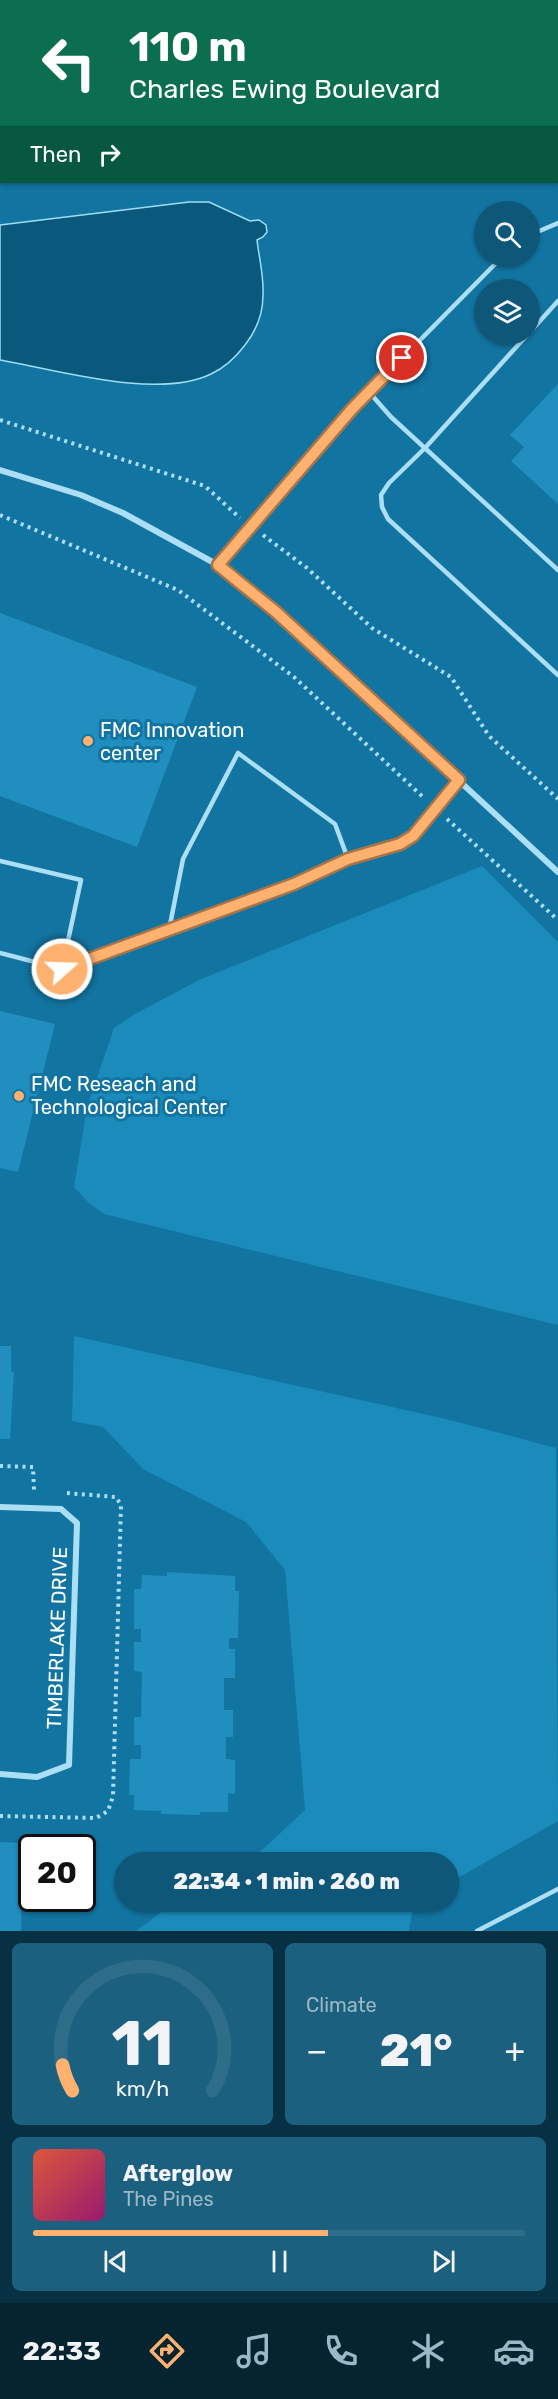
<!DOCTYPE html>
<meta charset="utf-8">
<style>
body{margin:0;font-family:Rubik,sans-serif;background:#1c6080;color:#f1f3f6;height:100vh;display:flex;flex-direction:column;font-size:22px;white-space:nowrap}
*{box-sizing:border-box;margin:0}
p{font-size:20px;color:#9bb8c6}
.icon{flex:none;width:33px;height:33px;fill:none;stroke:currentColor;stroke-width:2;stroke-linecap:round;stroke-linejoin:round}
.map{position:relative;height:1931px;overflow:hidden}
.side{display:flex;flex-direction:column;gap:12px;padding:12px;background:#083043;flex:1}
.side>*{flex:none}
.hud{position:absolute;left:0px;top:0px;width:558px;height:183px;box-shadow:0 2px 4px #0004;background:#0b6e4f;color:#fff;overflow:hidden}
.tools{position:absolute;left:474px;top:201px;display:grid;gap:12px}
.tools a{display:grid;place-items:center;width:66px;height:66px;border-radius:50%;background:#0e5779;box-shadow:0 2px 4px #0004;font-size:30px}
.speed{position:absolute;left:18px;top:1834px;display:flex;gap:12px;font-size:30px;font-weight:700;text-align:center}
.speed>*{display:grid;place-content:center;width:78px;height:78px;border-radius:50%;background:#0e5779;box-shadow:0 2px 4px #0004;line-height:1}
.speed .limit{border:3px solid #111;border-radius:9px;background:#fff;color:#111}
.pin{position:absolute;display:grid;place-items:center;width:51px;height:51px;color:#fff;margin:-26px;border:3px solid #fff;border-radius:50%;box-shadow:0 2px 6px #0007}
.me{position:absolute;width:66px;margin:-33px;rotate:70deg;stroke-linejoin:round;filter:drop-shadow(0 0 4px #0008)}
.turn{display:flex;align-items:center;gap:21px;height:126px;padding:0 30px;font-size:27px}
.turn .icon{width:78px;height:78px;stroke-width:2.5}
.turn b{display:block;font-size:42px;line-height:51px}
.then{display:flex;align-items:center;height:57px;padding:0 30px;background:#0003;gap:12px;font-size:22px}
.big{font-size:45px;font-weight:800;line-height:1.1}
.side .widget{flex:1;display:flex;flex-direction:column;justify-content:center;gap:9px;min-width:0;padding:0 21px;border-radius:9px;background:#1c6080}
.side .dial{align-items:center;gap:0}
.dial svg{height:156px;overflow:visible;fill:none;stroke:#2e6d8a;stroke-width:7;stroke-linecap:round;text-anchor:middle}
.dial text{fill:#f1f3f6;stroke:none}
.song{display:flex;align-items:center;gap:18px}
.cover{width:72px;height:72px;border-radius:9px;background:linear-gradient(135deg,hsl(10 70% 55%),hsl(320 70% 35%))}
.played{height:6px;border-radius:3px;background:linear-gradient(90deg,#ffb26f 60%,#2e6d8a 60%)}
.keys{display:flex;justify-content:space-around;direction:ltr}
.heat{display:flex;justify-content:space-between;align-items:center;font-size:33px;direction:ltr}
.side .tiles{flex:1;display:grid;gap:12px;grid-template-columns:1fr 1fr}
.widget:last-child{grid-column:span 2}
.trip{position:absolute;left:114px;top:1852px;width:345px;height:60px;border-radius:30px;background:#0e5779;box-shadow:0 2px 4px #0004;font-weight:800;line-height:60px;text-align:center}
.dock{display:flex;height:96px;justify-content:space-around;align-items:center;background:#062330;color:#9bb8c6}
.dock .icon{width:42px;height:42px}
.dock .selected{color:#ffb26f}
.dock b{font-size:27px;color:#f1f3f6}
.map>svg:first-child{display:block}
</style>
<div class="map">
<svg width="558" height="1931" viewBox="0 0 558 1931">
<rect width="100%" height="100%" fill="#1274a1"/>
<path fill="#1a8bbb" d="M0 0H558V10L556 2H2L0 162Z
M482 866 558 942V1325L104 1214 89 1203 74 1187 87 1107 114 1028 135 1014 201 979Z
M74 1336 446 1419 556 1448 558 1821 449 1883 448 1863H248L305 1810 285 1570 246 1522 143 1469 103 1427 72 1421Z
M175 1902H414L409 1931H136Z"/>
<path fill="#0b587d" stroke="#9edef8" stroke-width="1.5" d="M189 202H209L250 221 259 220 266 225 267 232 263 237 257 240C259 258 264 276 263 295 263 313 256 331 245 345 236 357 224 368 211 374 158 400 57 370 0 360V225Z"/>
<path fill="#208fc0" d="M558 384V504L511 461 524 447 510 435Z
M0 613 197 687 137 847 0 796Z
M0 1011 55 1024 18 1172 0 1168Z
M0 1346H11V1372H14L10 1439H0Z
M167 1572 235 1576V1591H239L238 1638H229V1649H235V1678H224V1710H233V1737H226V1759L235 1760V1794L228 1793V1812H200V1815L161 1814V1811L134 1810V1795H129L130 1759H141V1745H134V1717H141L142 1672 134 1671V1642H141V1629H134V1589H141L142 1575 167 1576Z
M0 1842 24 1843 21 1931H0Z"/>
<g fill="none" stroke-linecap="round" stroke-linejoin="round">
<path stroke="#acdff5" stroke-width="4" stroke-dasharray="3 4.5" stroke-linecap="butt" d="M0 420 205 486 240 518
M0 515 178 590 294 677 424 798
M263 535 307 568 372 628 451 677 489 736 558 799
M447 819 558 920
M0 1466 33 1467 34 1490H38
M0 1816 96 1818 108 1811 113 1796 121 1505 116 1497 66 1493"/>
<path stroke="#acdff5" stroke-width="4.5" d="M530 235 558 223
M530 332 558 301
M528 334 425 448 389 483 381 495 382 507 388 519 558 675
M369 392 391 417 558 570
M218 565 352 409 503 256
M348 859 400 845 413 836 459 780
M0 861 81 880 62 969
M0 953 62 969 294 884 348 859 335 824 238 753 183 859 169 930
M477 1931 558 1889"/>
<path stroke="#acdff5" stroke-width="6" d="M0 470 81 495 123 513 218 565 276 612 558 872
M0 1507 61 1509 77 1523 69 1765 37 1777 0 1774"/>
</g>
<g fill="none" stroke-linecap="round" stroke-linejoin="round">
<g stroke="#a67448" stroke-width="15">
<path id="route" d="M62 969 294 884 348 859 400 844 413 836 459 780 276 612 218 565 352 409 402 358"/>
</g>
<use href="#route" stroke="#ffb26f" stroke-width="10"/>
</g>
<g fill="#ffb26f" stroke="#1274a1" stroke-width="2">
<circle cx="88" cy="741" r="6"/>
<circle cx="19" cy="1096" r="6"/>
</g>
<g text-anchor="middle" stroke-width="6" stroke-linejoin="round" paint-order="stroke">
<g font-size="20" fill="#fff" stroke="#1274a1" text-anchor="start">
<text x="100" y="737">FMC Innovation<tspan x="100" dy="23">center</tspan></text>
<text x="31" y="1091">FMC Reseach and<tspan x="31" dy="23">Technological Center</tspan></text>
</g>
<g font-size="20" fill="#fff" stroke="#1274a1">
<text transform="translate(57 1638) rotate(-88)" y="7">TIMBERLAKE DRIVE</text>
</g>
</g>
</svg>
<div class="tools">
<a><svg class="icon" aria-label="search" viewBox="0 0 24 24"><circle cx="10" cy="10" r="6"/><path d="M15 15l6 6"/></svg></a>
<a><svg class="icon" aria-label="layers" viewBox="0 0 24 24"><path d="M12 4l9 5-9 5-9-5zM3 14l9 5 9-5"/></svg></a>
</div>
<div class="speed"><div class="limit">20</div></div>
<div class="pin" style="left:402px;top:358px;background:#d93025"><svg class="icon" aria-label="arrive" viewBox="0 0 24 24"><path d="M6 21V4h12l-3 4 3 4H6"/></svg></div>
<svg class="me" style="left:62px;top:969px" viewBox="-20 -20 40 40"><circle r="17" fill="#ffb26f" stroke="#fff" stroke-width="3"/><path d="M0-11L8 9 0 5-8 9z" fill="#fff"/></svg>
<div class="trip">22:34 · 1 min · 260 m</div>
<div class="hud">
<div class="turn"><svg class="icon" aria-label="left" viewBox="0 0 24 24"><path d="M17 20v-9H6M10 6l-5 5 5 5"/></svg><div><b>110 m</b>Charles Ewing Boulevard</div></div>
<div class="then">Then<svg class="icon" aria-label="right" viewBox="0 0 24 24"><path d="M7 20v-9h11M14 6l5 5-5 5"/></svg></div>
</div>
</div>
<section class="side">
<div class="tiles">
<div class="widget dial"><svg viewBox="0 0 100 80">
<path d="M14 69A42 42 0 1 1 86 69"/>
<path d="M14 69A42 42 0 0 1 9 56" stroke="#ffb26f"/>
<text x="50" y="56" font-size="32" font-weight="700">11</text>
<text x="50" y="72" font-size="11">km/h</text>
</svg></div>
<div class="widget"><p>Climate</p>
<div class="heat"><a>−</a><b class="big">21°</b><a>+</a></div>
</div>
<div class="widget">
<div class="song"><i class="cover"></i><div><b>Afterglow</b><p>The Pines</p></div></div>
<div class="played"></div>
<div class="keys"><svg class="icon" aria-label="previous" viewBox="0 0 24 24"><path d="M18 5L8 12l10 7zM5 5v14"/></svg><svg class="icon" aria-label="pause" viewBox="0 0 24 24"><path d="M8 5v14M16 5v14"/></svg><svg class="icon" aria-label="next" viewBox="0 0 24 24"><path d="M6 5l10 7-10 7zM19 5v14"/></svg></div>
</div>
</div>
</section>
<nav class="dock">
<b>22:33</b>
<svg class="icon selected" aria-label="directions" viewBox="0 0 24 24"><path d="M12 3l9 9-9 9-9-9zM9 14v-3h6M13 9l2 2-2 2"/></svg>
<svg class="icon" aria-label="music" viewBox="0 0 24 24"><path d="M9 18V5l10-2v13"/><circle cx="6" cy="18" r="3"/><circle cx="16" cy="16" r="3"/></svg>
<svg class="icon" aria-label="phone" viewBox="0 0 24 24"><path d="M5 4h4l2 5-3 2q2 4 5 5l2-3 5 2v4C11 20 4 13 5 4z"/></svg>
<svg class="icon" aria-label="climate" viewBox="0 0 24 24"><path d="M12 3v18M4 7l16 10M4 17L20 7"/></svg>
<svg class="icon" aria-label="car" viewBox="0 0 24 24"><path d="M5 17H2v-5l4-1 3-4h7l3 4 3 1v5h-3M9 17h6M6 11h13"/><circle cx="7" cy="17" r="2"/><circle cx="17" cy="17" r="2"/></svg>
</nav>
